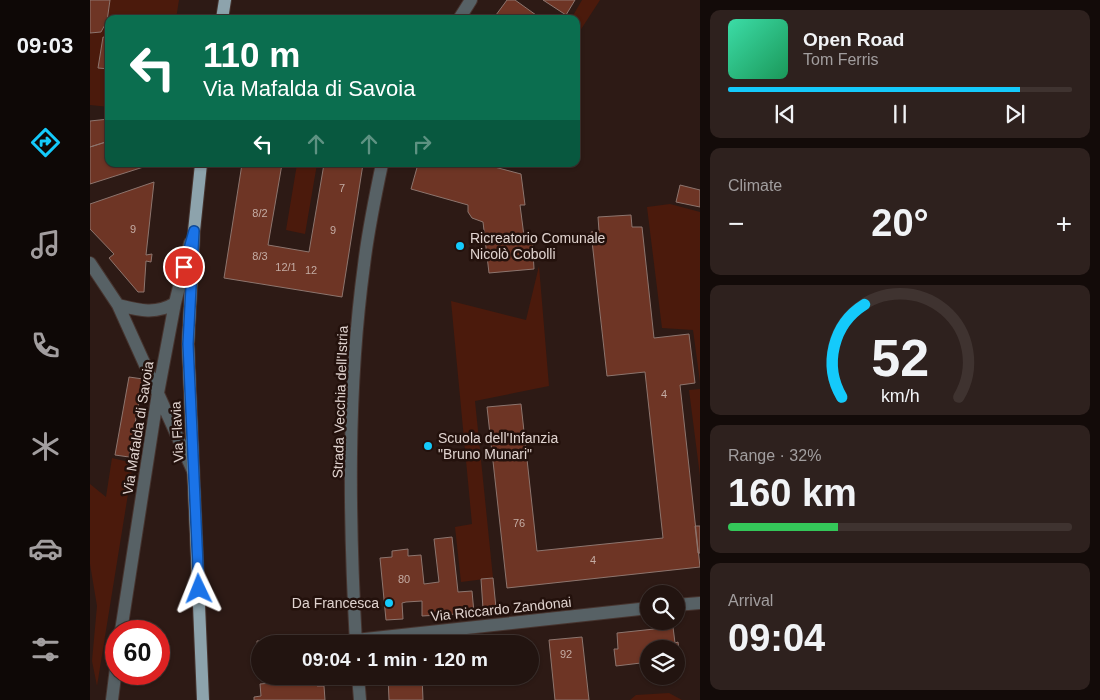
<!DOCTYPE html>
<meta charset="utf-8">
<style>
body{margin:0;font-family:Helvetica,sans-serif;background:#2e211e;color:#f1f3f6;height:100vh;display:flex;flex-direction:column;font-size:19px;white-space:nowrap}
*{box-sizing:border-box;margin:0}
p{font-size:16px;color:#a29e9f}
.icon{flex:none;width:28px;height:28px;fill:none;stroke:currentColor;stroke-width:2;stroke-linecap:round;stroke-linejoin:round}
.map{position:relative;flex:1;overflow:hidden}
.drawer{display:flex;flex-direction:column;gap:10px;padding:10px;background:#130b09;width:400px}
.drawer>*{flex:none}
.top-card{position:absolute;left:15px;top:15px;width:475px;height:152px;border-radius:10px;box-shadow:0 1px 4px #0004,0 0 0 1px #3f3330;background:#0b6e4f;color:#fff;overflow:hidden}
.controls{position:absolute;left:550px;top:585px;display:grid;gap:10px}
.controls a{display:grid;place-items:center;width:45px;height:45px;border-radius:50%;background:#221410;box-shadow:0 1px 4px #0004,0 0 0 1px #3f3330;font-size:25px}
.speed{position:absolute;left:15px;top:620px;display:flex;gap:10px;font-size:25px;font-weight:700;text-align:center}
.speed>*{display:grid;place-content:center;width:65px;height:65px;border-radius:50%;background:#221410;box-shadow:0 1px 4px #0004,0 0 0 1px #3f3330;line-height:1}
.speed .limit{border:8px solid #d22;background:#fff;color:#111}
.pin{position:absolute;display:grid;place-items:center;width:42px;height:42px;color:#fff;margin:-21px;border:2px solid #fff;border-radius:50%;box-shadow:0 1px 5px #0007}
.me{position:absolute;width:55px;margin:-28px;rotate:358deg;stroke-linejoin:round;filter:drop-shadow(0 0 4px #0008)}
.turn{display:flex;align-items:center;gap:18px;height:105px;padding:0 15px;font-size:22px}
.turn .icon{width:65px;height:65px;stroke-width:2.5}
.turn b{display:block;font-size:35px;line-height:42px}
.lanes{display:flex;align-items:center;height:48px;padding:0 15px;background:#0003;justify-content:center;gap:25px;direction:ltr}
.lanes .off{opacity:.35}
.big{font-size:38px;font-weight:700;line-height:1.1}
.drawer .card{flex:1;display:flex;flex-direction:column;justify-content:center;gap:8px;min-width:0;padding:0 18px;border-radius:10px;background:#2e211e}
.drawer .dial{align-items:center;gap:0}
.dial svg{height:130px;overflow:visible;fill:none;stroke:#3f3330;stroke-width:7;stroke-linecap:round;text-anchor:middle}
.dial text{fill:#f1f3f6;stroke:none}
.song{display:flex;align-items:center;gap:15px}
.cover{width:60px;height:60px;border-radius:8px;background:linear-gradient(135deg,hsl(160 70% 55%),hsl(150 70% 35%))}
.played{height:5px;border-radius:2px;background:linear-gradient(90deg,#14cafb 85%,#3f3330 85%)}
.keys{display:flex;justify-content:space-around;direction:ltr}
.heat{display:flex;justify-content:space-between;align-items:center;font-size:28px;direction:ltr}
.charge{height:8px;border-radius:4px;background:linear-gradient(90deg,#34c759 32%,#3f3330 0)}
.trip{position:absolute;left:161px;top:635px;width:288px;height:50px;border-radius:25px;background:#221410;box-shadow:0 1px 4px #0004,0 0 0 1px #3f3330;font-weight:700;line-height:50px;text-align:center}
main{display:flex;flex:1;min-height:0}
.menu{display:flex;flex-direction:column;width:90px;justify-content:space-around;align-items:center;background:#0e0806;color:#a29e9f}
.menu .icon{width:35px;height:35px}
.menu .selected{color:#14cafb}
.menu b{font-size:22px;color:#f1f3f6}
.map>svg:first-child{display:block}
</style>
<main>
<nav class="menu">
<b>09:03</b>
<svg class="icon selected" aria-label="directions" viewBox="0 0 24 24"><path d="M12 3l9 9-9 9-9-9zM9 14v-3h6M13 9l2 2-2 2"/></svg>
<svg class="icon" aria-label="music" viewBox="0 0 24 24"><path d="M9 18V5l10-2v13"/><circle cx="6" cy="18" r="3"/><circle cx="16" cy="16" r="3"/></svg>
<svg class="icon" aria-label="phone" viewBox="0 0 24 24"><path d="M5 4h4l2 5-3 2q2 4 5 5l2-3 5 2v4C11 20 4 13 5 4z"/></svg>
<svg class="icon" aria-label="climate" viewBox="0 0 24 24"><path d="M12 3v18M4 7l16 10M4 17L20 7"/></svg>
<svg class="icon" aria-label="car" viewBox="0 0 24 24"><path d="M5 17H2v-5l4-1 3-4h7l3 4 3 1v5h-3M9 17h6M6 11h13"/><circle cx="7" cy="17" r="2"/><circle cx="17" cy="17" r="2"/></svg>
<svg class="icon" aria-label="filters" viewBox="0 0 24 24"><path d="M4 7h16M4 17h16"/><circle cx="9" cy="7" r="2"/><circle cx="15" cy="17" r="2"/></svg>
</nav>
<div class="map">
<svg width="610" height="700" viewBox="0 0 610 700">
<rect width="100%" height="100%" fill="#2d1a15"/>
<path fill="#4b1a0c" d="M0 0H89L86 19H19V107L0 105Z
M492 0H510L486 37V19H481Z
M207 164H227L215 234 196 230Z
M580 204 610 212V382L603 330 572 328 557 207Z
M449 266 459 386 385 401 403 578 371 582 365 527 382 524 361 301 436 320Z
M610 389V476L599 390Z
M22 458 43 463 7 686 2 661 7 606 0 564V484L16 497Z
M579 693 592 700H540L546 695Z"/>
<path fill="#6e3525" stroke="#8d756e" d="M0 0H20L17 21 11 32 0 33Z
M417 0H425L446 15 444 19H403Z
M453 0H485L476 15Z
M13 37 19 38V69L8 68Z
M19 119V141L0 147V121Z
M19 141V164H63L0 184V147Z
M152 164H192L178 245 219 252 234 164H273L252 297 134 278Z
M328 164H393L431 174 435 205H430L434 236 442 235 444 269 399 273 393 222 382 218 378 212V205L321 189Z
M64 182 56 255 62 254 61 262 56 261 54 292H48L19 258 24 254 0 229V204Z
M590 185 610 190V207L586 202Z
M541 215 542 227H552L564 338 599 334 605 383 590 385 610 567 417 588 397 407 431 404 447 551 573 538 555 372 517 376 501 232 509 231 508 217Z
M39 377 53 379 39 457 25 455Z
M605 526H610V553H608Z
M362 537 368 592 382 591 384 613 332 616V601L316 602 312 603 313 619 296 620 290 558 302 557V551L318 549V556L331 555 334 584 349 582 344 539Z
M403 578 406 608 393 609 391 579Z
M583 627 585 643 588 642 590 659H586V649H559V662L526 666 524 649H528L527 633Z
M492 637 499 700H465L459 640Z
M235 639V644H170V666H168L167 641Z
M180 676H226L227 686H234L235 700H164V697L171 696 170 684 180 683Z
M298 676H332L333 700H299Z
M365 676H430L366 683Z"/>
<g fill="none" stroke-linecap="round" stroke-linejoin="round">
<g stroke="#46342f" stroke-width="14">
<path id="minor" d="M369 19 381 0
M586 605 610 603
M266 640 559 608
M266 644C259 518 257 390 274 265 278 231 285 197 292 164
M268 676 270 700"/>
</g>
<g stroke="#46342f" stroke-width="14">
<path id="tertiary" d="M0 263 28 305 103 471
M28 305C48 310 66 315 85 303
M31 631 68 393 85 303 100 243
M22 700 26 668"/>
</g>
<g stroke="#46342f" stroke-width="14">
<path id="primary" d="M132 19 135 0
M111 164 104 231 98 344 113 700"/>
</g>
<use href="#minor" stroke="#576165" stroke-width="12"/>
<use href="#tertiary" stroke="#576165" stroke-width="12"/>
<use href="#primary" stroke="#8da3ac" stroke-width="12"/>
</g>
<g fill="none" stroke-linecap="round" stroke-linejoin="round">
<g stroke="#114b97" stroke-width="12">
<path id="route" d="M94 267 104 231 98 344 109 589"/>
</g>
<use href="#route" stroke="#1a73e8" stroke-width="9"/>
</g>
<g fill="#14cafb" stroke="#23110c" stroke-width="2">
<circle cx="370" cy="246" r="5"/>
<circle cx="338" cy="446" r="5"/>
<circle cx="299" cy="603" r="5"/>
</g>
<g text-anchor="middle" stroke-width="5" stroke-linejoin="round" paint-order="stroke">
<g font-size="11" fill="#c4aca4">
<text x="252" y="192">7</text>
<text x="170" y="217">8/2</text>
<text x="43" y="233">9</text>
<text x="243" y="234">9</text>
<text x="170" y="260">8/3</text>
<text x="196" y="271">12/1</text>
<text x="221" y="274">12</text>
<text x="574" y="398">4</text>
<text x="429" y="527">76</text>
<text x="503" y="564">4</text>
<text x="314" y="583">80</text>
<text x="476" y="658">92</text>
</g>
<g font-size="14" fill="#e0d3cf" stroke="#23110c" text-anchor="start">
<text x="380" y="243">Ricreatorio Comunale<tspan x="380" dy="16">Nicolò Cobolli</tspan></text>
<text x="348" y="443">Scuola dell'Infanzia<tspan x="348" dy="16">"Bruno Munari"</tspan></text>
<text x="289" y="608" text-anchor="end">Da Francesca</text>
</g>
<g font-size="14" fill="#e0d3cf" stroke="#23110c">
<text transform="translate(250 402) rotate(-88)" y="5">Strada Vecchia dell'Istria</text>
<text transform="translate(48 428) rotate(-81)" y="5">Via Mafalda di Savoia</text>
<text transform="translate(87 432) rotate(-93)" y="5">Via Flavia</text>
<text transform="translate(411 609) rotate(-6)" y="5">Via Riccardo Zandonai</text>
</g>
</g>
</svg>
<div class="controls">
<a><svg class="icon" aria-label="search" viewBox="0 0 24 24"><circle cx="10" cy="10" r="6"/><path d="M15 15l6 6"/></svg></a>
<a><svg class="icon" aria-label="layers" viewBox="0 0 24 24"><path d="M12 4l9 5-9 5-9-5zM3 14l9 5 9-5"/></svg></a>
</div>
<div class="speed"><div class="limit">60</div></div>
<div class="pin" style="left:94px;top:267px;background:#d93025"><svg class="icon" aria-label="arrive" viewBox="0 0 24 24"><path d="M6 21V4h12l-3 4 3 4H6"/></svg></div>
<svg class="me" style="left:109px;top:589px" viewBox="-20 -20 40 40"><path d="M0-17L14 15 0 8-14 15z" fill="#1a73e8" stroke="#fff" stroke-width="4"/></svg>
<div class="trip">09:04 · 1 min · 120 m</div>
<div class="top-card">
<div class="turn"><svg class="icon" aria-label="left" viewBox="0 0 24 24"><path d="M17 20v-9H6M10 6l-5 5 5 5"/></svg><div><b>110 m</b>Via Mafalda di Savoia</div></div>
<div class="lanes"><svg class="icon" aria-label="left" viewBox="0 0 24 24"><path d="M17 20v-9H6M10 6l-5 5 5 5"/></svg><svg class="icon off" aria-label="ahead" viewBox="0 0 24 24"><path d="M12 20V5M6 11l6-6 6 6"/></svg><svg class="icon off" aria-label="ahead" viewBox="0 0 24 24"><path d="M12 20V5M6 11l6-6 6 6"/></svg><svg class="icon off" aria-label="right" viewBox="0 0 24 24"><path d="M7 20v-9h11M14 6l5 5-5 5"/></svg></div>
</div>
</div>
<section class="drawer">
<div class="card">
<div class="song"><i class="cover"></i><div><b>Open Road</b><p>Tom Ferris</p></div></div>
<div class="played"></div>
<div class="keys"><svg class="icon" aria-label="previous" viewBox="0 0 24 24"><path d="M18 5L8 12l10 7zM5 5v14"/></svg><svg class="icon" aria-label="pause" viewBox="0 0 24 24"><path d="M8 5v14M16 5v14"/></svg><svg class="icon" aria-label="next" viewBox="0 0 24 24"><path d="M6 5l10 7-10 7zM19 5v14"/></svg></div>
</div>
<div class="card"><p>Climate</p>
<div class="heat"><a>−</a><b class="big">20°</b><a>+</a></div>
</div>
<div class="card dial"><svg viewBox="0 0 100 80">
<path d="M14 69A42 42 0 1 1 86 69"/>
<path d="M14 69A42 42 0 0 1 28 12" stroke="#14cafb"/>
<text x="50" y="56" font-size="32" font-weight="700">52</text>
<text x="50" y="72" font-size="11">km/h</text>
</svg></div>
<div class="card"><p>Range · 32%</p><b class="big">160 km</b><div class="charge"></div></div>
<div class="card"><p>Arrival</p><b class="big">09:04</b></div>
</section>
</main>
